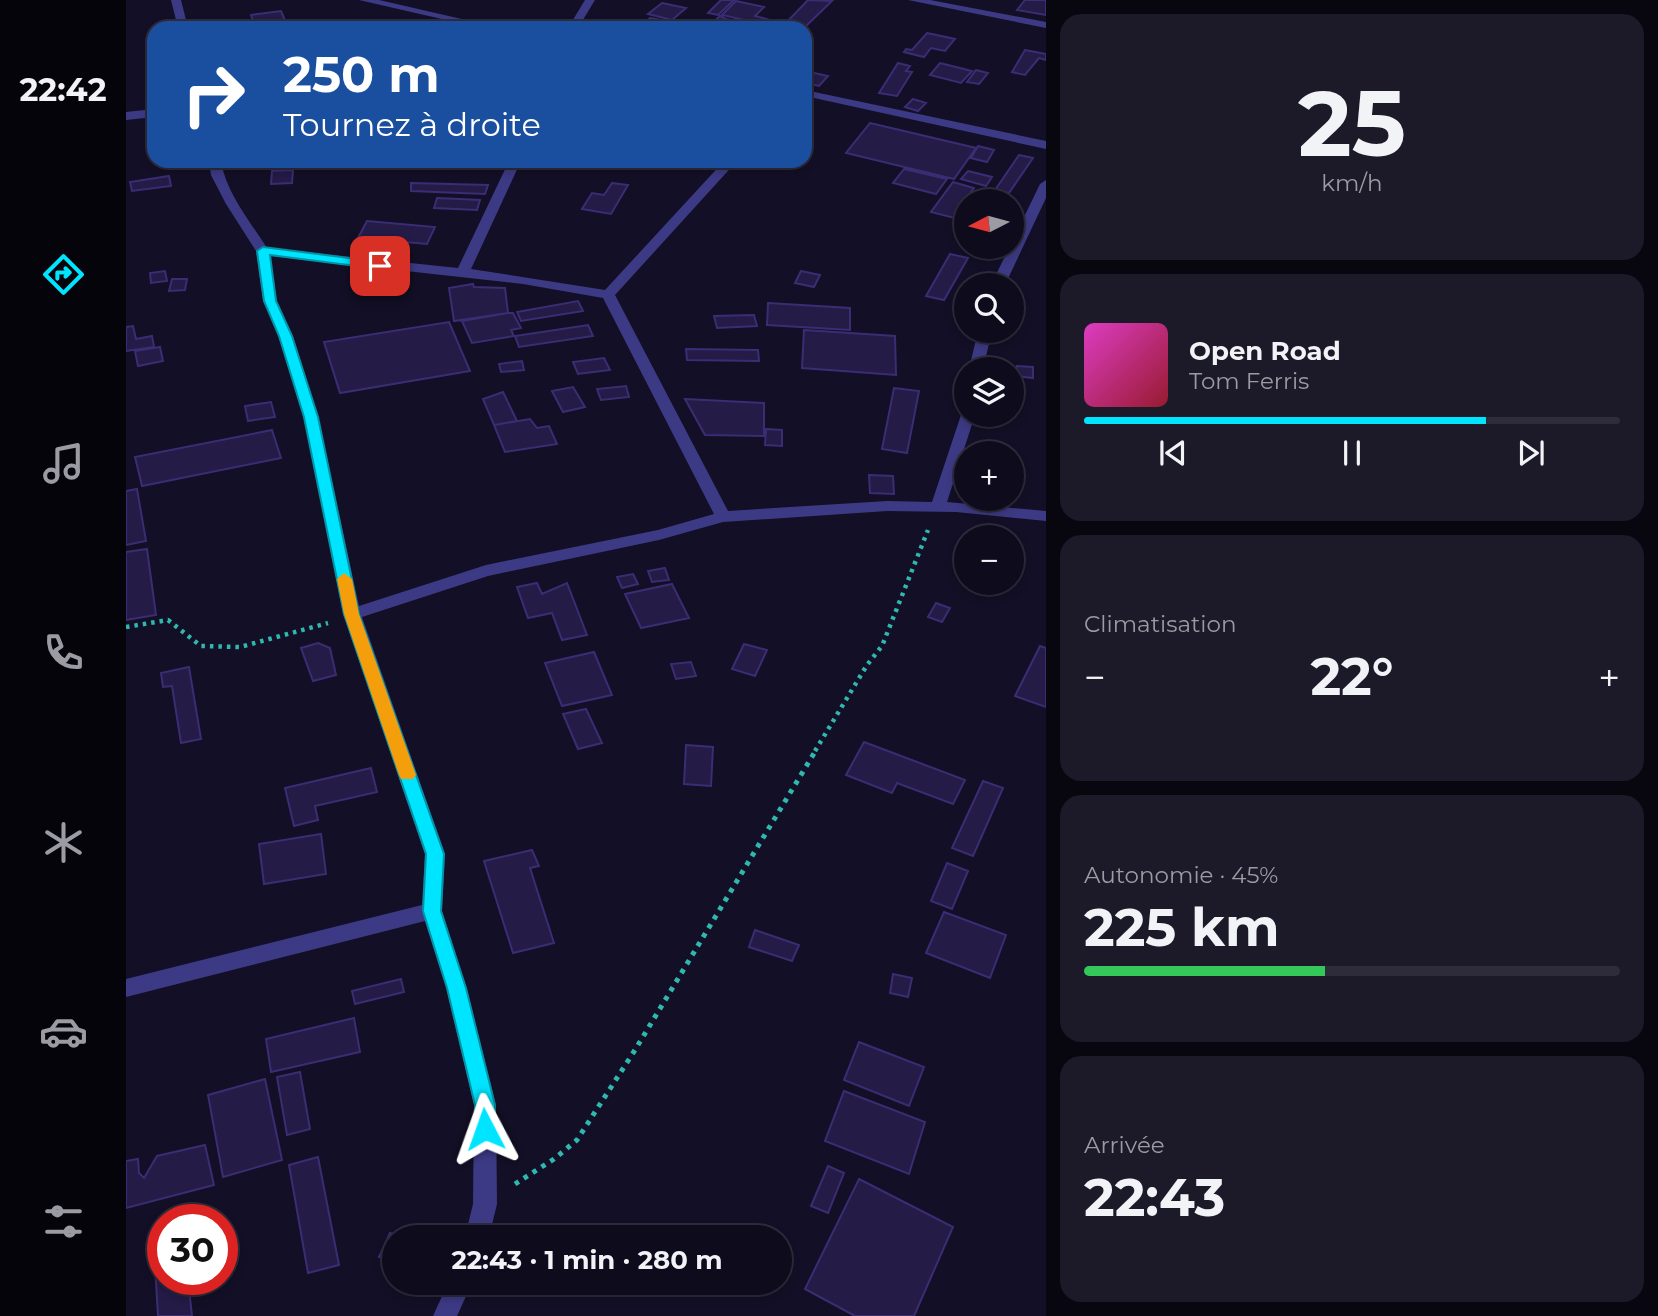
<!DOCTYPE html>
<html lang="fr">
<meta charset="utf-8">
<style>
body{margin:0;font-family:Montserrat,sans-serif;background:#1c1929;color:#f1f3f6;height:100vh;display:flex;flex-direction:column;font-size:26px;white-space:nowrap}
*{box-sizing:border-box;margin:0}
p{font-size:23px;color:#9b9ba3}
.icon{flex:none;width:38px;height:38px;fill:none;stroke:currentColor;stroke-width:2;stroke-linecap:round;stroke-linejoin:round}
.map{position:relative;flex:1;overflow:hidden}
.side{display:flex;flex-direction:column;gap:14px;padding:14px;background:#08060f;width:612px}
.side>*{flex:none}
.guide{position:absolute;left:21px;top:21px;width:665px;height:147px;border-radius:21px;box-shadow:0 4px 10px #0003,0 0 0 2px #2e2b3b;background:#1a4fa0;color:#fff;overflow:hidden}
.needle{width:46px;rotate:264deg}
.controls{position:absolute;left:828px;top:189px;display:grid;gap:14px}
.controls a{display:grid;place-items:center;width:70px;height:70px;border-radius:50%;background:#0e0b1c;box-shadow:0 4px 10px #0003,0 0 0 2px #2e2b3b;font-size:35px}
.speed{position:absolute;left:21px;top:1204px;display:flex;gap:14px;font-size:35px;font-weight:700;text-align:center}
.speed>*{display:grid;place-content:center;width:91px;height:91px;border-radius:50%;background:#0e0b1c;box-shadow:0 4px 10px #0003,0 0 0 2px #2e2b3b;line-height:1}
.speed .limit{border:10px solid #d22;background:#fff;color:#111}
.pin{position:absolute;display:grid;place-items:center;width:60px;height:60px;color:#fff;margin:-30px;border-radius:14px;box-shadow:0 4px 10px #0006}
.me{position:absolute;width:77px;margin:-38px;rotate:356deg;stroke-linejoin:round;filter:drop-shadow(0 0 5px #0008)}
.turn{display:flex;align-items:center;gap:24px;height:147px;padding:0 21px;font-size:32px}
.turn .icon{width:91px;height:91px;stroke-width:2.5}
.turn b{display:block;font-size:49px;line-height:60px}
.big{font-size:52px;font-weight:700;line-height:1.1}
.side .tile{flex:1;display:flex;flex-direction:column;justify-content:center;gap:10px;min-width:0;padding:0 24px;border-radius:21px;background:#1c1929}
.side .dial{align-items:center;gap:0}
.dial b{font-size:91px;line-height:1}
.song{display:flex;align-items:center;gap:21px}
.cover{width:84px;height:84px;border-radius:10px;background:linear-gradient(135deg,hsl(310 70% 55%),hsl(350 70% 35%))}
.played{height:7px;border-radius:4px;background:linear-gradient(90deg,#00e5ff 75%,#2e2b3b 75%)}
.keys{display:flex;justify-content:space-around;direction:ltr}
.heat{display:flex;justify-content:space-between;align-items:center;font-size:38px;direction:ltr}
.charge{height:10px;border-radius:5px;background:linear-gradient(90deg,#34c759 45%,#2e2b3b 0)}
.trip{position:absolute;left:256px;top:1225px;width:410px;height:70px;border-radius:35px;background:#0e0b1c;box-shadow:0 4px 10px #0003,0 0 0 2px #2e2b3b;font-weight:700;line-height:70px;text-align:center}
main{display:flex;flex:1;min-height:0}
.tab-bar{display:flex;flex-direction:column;width:126px;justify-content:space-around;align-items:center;background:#06040b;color:#9b9ba3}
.tab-bar .icon{width:49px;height:49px}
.tab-bar .active{color:#00e5ff}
.tab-bar b{font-size:32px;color:#f1f3f6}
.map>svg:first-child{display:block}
</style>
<main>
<nav class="tab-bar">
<b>22:42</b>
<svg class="icon active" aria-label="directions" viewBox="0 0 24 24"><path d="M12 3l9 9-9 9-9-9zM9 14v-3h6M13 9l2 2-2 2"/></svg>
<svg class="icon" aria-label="music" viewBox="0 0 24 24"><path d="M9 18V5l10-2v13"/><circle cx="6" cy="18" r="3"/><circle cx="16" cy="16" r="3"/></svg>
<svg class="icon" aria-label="phone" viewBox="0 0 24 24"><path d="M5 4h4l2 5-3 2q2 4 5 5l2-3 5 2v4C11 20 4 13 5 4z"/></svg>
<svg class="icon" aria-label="climate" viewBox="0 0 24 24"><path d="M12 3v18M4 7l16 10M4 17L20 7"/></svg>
<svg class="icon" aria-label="car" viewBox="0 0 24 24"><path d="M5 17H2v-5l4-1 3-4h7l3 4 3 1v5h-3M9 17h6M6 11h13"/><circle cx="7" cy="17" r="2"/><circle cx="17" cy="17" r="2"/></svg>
<svg class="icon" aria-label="filters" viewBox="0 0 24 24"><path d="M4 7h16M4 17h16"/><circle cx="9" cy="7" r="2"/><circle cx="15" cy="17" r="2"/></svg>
</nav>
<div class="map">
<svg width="920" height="1316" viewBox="0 0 920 1316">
<rect width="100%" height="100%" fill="#130f26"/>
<path fill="#241b47" stroke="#3b2d73" stroke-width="2" d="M595 0H608L592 15 582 13Z
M682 0 706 1 678 28H655Z
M899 0H920V15L891 10Z
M610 1 638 7 629 16 641 19 636 24 596 15Z
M536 3 560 8 546 20 522 14Z
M155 11 160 23 129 27 125 15Z
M594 16 600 19 617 23 612 28H581Z
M524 18 546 22 540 28H513Z
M801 33 829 39 819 51 805 48 798 57 778 52 780 49 786 50Z
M899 50 920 54V60L913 58 899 75 886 72Z
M772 63 784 66 780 71 786 72 771 96 753 93Z
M814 63 846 71 835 83 804 75Z
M850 70 862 73 853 84 841 82Z
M679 71 702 76 693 86 679 83Z
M787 99 800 103 792 111 779 107Z
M744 123 850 148 828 179 720 153Z
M852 146 868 150 861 162 845 158Z
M893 155 907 158 883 193 869 190Z
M778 169 821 179 810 194 767 183Z
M167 170 166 183 145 184 146 171Z
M842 171 866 177 860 186 835 179Z
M43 176 45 186 6 191 4 182Z
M827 182 848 188 845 192 868 198 866 201H840V221L805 212Z
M285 183 362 185 359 194 285 191Z
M486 183 502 185 485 214 456 209 466 193 478 195Z
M311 198 354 200 351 210 308 208Z
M241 221 309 227 301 244 232 238Z
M824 254 842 258 818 300 800 296Z
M39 271 41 281 25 283 24 273Z
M675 271 694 275 688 287 669 283Z
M46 279H61L59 290 43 291Z
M347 284 348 287 379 288 382 313 328 321 323 288Z
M452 301 457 311 395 321 391 312Z
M642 303 724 308V330L641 325Z
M382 313H387L395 328 385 330 388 336 346 343 336 321Z
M628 315 631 326 591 328 588 316Z
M323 322 344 371 214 393 198 342Z
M462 325 467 336 393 347 389 336Z
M7 326 10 339 26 336 28 347 0 351V327Z
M678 330 769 336 770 375 676 368Z
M34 347 37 361 12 366 9 351Z
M560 349 632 350 633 361 561 360Z
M478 358 484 370 452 374 447 362Z
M396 361 398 370 375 372 373 364Z
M891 366 907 367V378L891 376Z
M500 386 503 397 475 400 471 389Z
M447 387 459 407 437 412 426 391Z
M768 388 793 391 781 453 756 449Z
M377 392 391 421 368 425 357 399Z
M559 399 638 403V436L579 435Z
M145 402 149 417 122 421 119 406Z
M404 419 411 428 423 426 431 444 379 452 368 425Z
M640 429 656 430V446L639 445Z
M146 430 155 458 16 486 9 457Z
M743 475 767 476 768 494 744 493Z
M11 489 20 541 0 545V491Z
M21 549 30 615 0 620V552Z
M539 568 543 580 526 582 522 571Z
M507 574 512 584 496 588 491 577Z
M411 583 416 594 441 583 461 635 436 640 426 613 402 618 391 587Z
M546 584 563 618 515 628 499 594Z
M810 603 824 608 816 622 802 617Z
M192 643 204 648 210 675 187 681 175 648Z
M618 644 641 650 629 676 606 669Z
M914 646 920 648V707L889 696Z
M468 652 486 695 436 706 419 663Z
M565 662 570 676 550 679 545 664Z
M63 667 75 739 55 743 46 686 37 687 35 673Z
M460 709 476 743 452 749 437 714Z
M738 742 839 780 827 804 771 783 766 793 720 775Z
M560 745 587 747 585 786 558 784Z
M245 768 251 792 189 806 192 820 168 826 159 788Z
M857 781 877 788 847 856 826 848Z
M195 834 200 874 138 884 133 844Z
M406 850 413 866 404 868 428 943 387 953 358 861Z
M821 863 842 871 826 909 805 901Z
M818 912 880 935 864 978 800 953Z
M629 930 673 945 666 961 623 947Z
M767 974 786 978 782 997 764 993Z
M275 979 278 992 229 1004 226 991Z
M228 1018 234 1052 145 1072 140 1039Z
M733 1042 798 1067 783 1106 718 1080Z
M174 1072 184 1129 161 1135 151 1077Z
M139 1079 156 1160 97 1177 82 1095Z
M718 1091 799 1122 783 1174 699 1141Z
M79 1145 88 1185 0 1208V1161L12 1159 13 1173 18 1178 31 1156Z
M192 1157 213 1265 182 1273 163 1165Z
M702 1166 718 1173 702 1213 685 1206Z
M733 1179 827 1227 788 1316H729L679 1289Z
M264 1233 275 1237H268V1262L253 1257Z
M37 1263V1279H62L66 1316H32L29 1265Z"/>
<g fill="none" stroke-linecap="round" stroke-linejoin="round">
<path stroke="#2fb8b0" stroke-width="4.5" stroke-dasharray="3.5 5" stroke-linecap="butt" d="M0 627 42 620 75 646 114 647 202 623
M689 751 741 665 756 646 802 530"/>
<path stroke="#2fb8b0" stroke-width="5" stroke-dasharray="4.5 6" stroke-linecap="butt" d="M389 1184 428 1159 451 1140 509 1050 690 750"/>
<path fill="#3d3a85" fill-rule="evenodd" d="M45 0H55L62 28H52Z
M233 0H253L375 28H355Z
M459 0H469L452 28H442Z
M782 0H804L920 22V28Z
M679 90 920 141V149L679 96Z
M28 109V117L0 120V112Z
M83 161H95C100 193 124 221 141 248L332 268 383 161H395L345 269 479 290 598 161H611L489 295 602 511 761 501 806 502 835 415 840 411V415H849L821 502 920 511V521L830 512 761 511 597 522 533 540 362 576 236 617 319 854 316 911 340 987 370 1105 371 1204 363 1237H339L347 1204 348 1105 320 987 299 921 0 997V979L296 905 299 854 217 614 178 417 153 336 137 301 130 251 100 204 85 175ZM144 256 397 284 477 298 588 514 532 530 360 565 233 606 192 417 167 336 151 301Z
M920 180V198L879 285H865L914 184Z
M852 331H866L857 369H843Z
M322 1283H346L331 1316H307Z"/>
</g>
<path fill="#00e5ff" stroke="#0095a6" stroke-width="2" d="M137 247 254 262 261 266 254 269 144 255 150 301 166 336 192 417 233 614 318 854 315 911 340 988 369 1105V1129L366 1136 359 1139 352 1136 349 1129V1105L321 988 297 911 300 854 218 614 178 417 153 336 138 301 131 251Z"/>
<path fill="#f59e0b" d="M218 573 226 579 233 614 290 775 287 779H275L273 775 218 614 211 579Z"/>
</svg>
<div class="controls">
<a><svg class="needle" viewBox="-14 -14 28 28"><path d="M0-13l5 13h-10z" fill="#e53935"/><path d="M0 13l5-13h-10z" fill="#9b9ba3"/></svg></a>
<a><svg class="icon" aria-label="search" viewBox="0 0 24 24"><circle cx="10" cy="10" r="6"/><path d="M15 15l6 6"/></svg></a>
<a><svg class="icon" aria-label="layers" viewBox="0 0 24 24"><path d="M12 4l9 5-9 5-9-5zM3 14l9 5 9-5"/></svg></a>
<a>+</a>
<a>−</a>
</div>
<div class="speed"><div class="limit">30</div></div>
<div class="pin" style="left:254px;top:266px;background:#d93025"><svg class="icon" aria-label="arrive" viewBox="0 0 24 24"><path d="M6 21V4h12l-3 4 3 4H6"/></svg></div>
<svg class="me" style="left:359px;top:1129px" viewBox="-20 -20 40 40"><path d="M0-17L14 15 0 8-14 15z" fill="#00e5ff" stroke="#fff" stroke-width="4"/></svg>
<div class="trip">22:43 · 1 min · 280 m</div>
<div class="guide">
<div class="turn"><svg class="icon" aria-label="right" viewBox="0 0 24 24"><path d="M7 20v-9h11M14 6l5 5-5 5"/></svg><div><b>250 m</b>Tournez à droite</div></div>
</div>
</div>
<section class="side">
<div class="tile dial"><b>25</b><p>km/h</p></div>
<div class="tile">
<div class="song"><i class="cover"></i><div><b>Open Road</b><p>Tom Ferris</p></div></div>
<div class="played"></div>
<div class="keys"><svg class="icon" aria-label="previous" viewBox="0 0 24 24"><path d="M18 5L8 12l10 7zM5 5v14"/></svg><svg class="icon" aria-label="pause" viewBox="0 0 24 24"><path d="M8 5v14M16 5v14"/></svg><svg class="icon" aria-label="next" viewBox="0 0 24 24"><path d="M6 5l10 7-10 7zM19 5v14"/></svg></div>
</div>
<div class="tile"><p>Climatisation</p>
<div class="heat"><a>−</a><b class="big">22°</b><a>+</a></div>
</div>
<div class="tile"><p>Autonomie · 45%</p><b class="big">225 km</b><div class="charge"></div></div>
<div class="tile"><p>Arrivée</p><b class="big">22:43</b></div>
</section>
</main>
